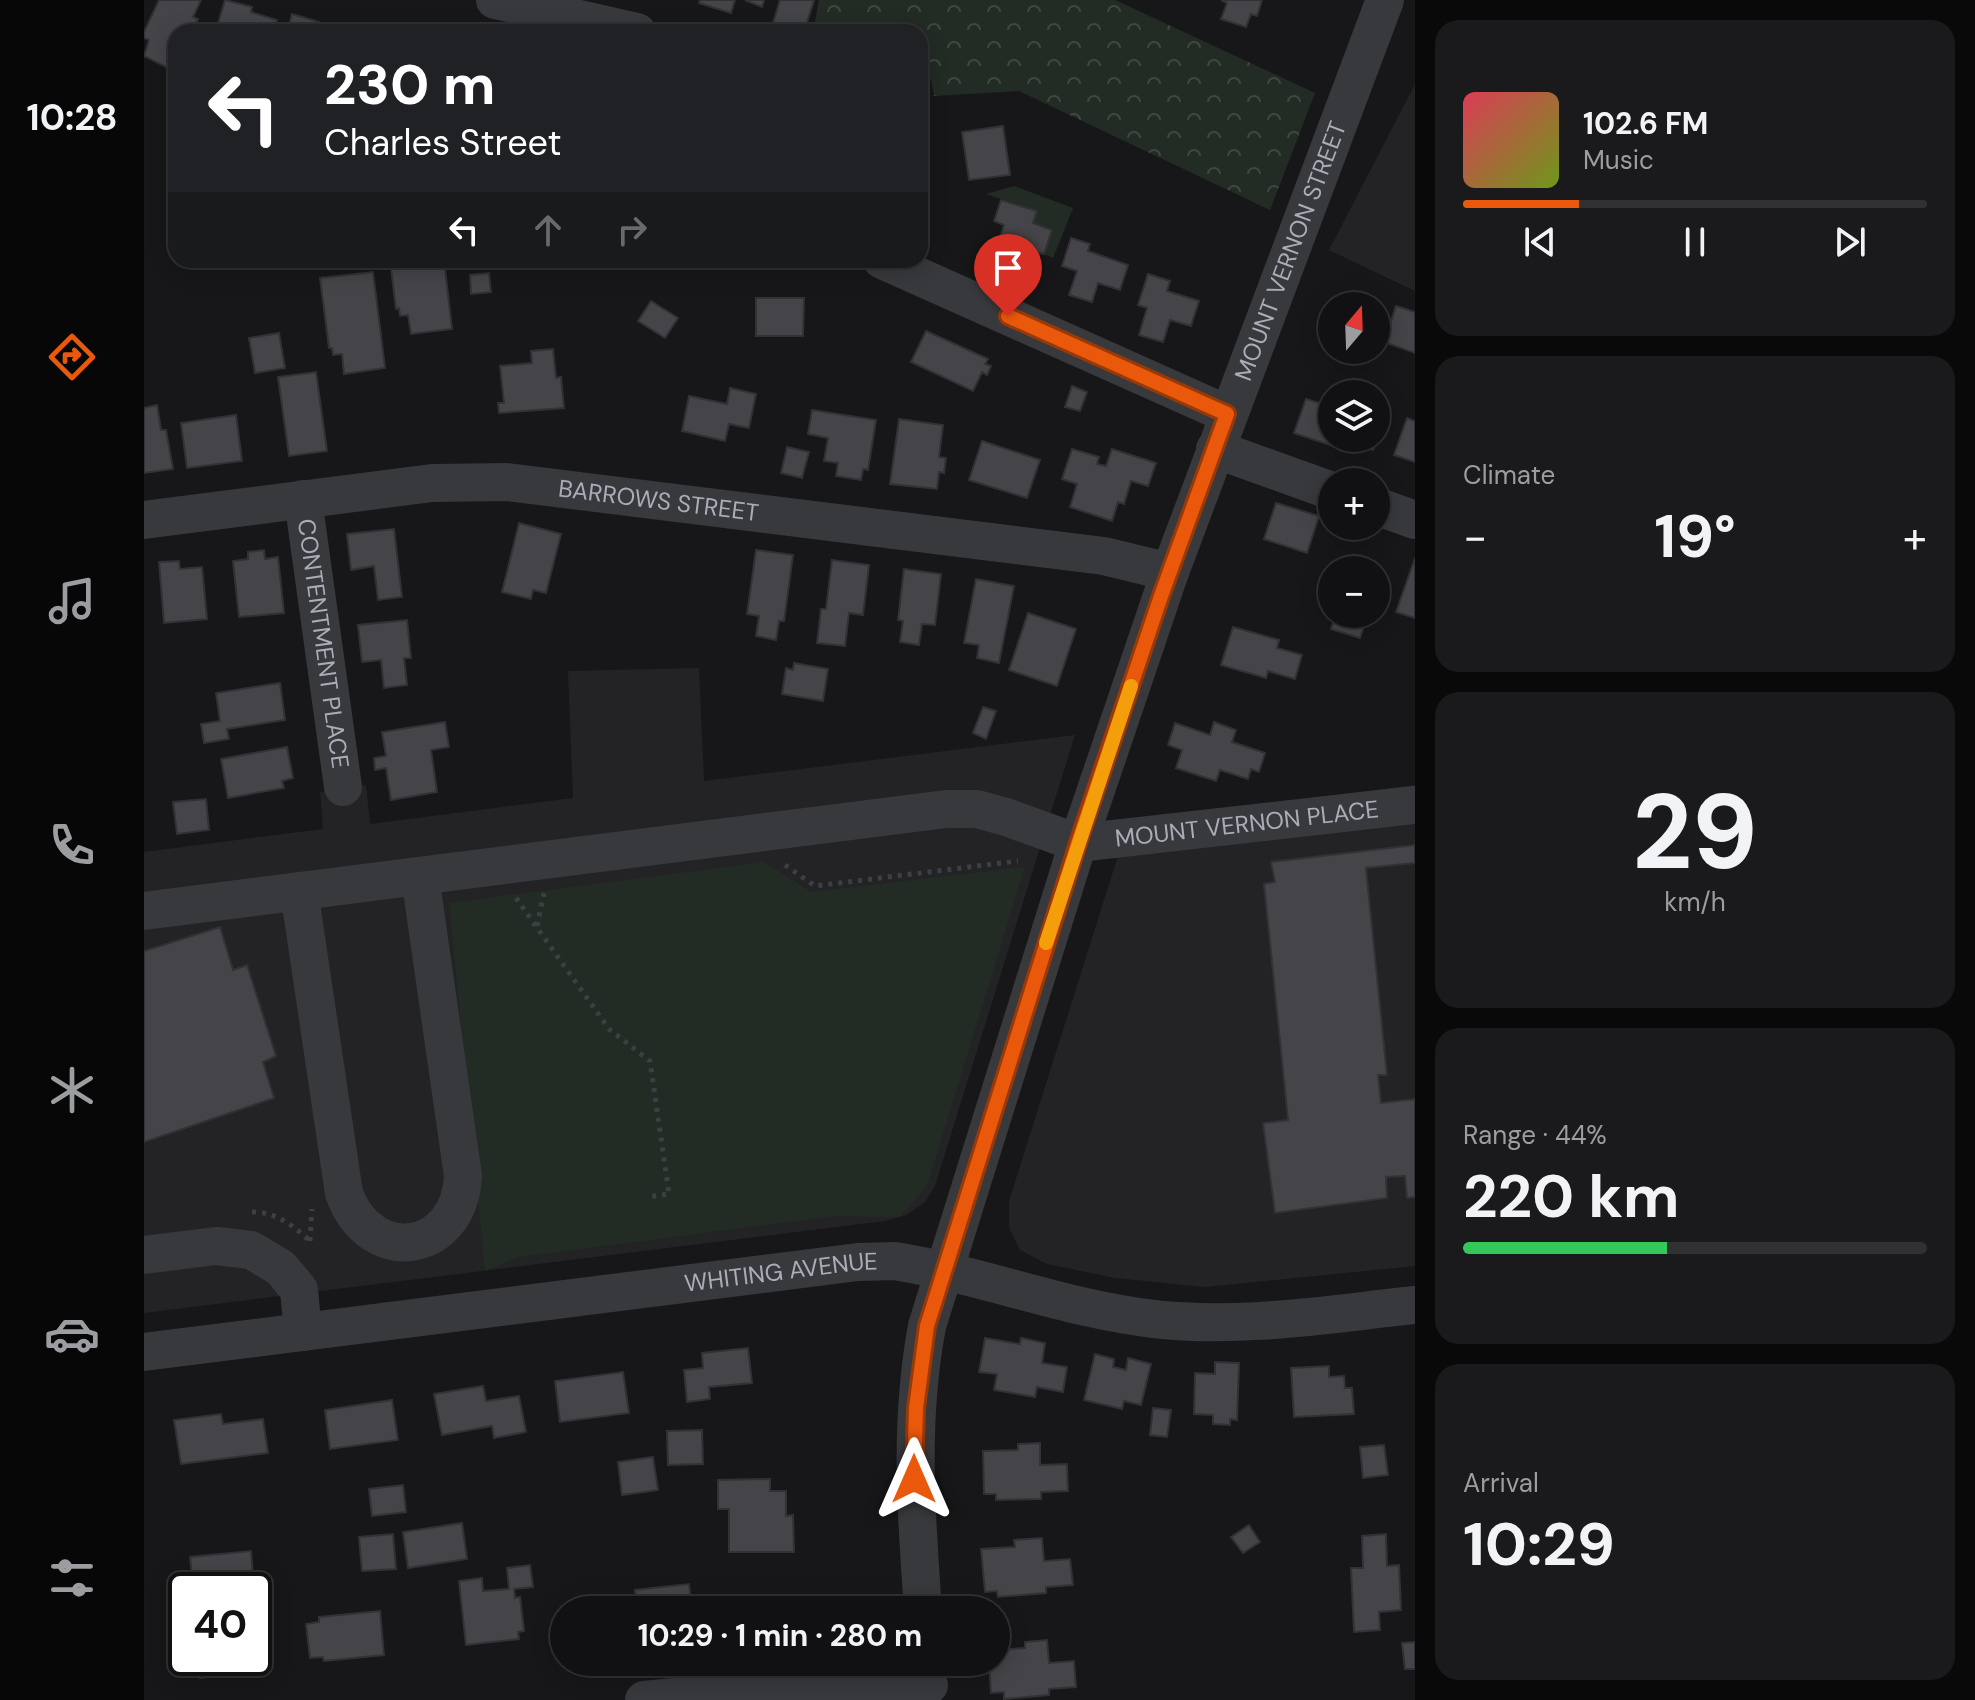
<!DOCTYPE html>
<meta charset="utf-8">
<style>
body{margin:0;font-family:"DM Sans",sans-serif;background:#1a1a1c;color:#f1f3f6;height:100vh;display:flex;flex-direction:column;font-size:30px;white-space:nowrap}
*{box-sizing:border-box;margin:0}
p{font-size:26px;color:#9c9da0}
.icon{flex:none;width:44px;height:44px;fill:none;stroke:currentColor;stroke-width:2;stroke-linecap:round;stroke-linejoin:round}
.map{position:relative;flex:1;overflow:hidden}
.drawer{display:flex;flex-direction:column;gap:20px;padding:20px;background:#09090a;width:560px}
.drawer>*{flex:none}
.banner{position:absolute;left:24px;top:24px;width:760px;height:244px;border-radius:24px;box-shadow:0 4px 20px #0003,0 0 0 2px #303133;background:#202124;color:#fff;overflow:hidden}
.needle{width:52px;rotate:19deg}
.buttons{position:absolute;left:1174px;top:292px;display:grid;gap:16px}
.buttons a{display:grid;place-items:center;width:72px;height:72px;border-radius:50%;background:#111113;box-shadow:0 4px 20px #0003,0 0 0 2px #303133;font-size:40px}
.speed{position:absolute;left:24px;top:1572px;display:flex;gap:16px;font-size:40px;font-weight:700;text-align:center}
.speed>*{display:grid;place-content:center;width:104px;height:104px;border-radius:50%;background:#111113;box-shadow:0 4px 20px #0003,0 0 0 2px #303133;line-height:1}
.speed .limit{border:4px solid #111;border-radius:12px;background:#fff;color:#111}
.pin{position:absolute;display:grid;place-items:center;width:68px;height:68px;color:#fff;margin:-82px -34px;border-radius:50% 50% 50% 0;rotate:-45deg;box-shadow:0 0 8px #0007}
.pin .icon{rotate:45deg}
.me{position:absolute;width:88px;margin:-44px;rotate:0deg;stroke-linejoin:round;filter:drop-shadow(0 0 6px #0008)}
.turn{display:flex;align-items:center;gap:28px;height:168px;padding:0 24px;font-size:36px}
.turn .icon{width:104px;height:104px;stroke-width:2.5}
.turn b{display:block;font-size:56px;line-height:68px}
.lanes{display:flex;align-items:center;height:76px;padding:0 24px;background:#0003;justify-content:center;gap:40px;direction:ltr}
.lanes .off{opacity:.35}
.big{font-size:60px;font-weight:700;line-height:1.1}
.drawer .tile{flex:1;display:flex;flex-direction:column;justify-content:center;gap:12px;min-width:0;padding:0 28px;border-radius:24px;background:#1a1a1c}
.drawer .dial{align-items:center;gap:0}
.dial b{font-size:104px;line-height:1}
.song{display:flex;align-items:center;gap:24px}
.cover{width:96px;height:96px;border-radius:12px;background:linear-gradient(135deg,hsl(350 70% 55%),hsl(80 70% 35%))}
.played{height:8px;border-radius:4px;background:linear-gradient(90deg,#ea580c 25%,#303133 25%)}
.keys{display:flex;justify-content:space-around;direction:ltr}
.heat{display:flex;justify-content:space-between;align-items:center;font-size:44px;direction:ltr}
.charge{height:12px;border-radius:6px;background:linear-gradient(90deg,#34c759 44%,#303133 0)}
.trip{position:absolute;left:406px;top:1596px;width:460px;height:80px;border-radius:40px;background:#111113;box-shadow:0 4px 20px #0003,0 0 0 2px #303133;font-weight:700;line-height:80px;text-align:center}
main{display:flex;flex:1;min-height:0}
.dock{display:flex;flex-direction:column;width:144px;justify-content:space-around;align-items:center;background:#070708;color:#9c9da0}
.dock .icon{width:56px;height:56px}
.dock .on{color:#ea580c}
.dock b{font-size:36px;color:#f1f3f6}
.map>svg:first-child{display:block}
</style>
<main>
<nav class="dock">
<b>10:28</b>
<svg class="icon on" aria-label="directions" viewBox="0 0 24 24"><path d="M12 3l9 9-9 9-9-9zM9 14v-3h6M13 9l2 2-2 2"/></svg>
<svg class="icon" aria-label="music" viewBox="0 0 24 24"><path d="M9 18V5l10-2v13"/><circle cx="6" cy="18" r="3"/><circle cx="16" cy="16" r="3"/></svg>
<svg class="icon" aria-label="phone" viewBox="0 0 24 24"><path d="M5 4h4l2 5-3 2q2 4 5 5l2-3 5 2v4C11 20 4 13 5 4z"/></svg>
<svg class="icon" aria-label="climate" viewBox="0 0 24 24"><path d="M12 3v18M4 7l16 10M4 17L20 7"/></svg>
<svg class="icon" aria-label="car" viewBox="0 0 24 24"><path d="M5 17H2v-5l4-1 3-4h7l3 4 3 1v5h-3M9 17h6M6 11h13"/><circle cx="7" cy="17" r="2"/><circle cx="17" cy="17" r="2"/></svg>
<svg class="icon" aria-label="filters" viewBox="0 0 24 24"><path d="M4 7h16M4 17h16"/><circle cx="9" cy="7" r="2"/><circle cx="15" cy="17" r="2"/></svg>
</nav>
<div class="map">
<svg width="1271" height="1700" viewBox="0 0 1271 1700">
<defs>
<pattern id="forest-crowns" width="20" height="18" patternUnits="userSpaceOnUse" patternTransform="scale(2)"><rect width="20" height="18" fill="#232b25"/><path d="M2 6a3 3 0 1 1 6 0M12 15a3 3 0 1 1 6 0" fill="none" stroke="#404742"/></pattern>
</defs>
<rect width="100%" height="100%" fill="#171719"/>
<path fill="#232326" d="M1271 84V291L1185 250Z
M555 668 560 781 931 735 791 1186 781 1202 763 1215 741 1221 0 1313V852L179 829 176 792 222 785 226 824 429 798 424 671Z
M1271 785V1266L1061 1287 971 1278 903 1264 876 1250 865 1228V1201L985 821Z"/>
<path fill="#232b25" d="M870 186 929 208 909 258 900 254 908 230 889 223 893 211 842 194Z
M620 862 667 892 881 867 783 1186 756 1217 692 1216 375 1257 341 1271 305 903Z"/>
<path fill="url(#forest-crowns)" d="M675 0H971L1171 93 1126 210 875 91 790 96 787 80 776 69V32H669Z"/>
<path fill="#444449" stroke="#323135" stroke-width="2" d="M15 0H57L49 17 54 19 49 32H32V52L24 68 0 56 5 40 0 38V32Z
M81 0 108 7 107 12 133 20 129 32 72 30Z
M556 0H591L587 13 555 3Z
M601 0H620L618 7Z
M636 0H670L660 32H649L628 26Z
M1118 0 1113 16 1107 14 1102 27 1077 19 1083 3 1077 0Z
M148 14 175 22 174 26 194 32H143Z
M859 126 866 175 825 180 818 132Z
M857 200 893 211 889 223 908 230 900 254 896 253 891 265 879 261 877 267 849 258 860 225 850 221Z
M927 238 946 244 944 251 984 265 976 290 954 283 948 302 925 295 933 271 918 266Z
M246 260H300L308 329 267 334 264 315 256 316 255 308 252 309Z
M229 272 241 368 200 374 198 354 189 355 188 348H185L176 278Z
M345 273 347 292 327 294 326 275Z
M1004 274 1026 281 1023 291 1055 301 1047 326 1026 320 1019 342 995 335 1003 308 994 305Z
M612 298H660L659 336H612Z
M507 301 534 318 521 338 494 321Z
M1252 306 1271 312V353L1240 342Z
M782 331 844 359 841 364 847 366 843 375 838 372 829 391 767 362Z
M135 333 141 368 111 373 105 338Z
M409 349 412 378 417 377 420 408 355 413 354 403H360L356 366 388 363 387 351Z
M172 372 183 451 145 456 134 377Z
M928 386 943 392 936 411 921 407Z
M586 388 612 394 605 428 585 424 581 441 538 431 545 396 583 404Z
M1162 399 1188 407V438H1232V423L1238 425 1229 450 1195 438 1192 447 1150 433Z
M13 405 17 430H22L29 469 0 473V408Z
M668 410 732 420 724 470 719 469 717 480 692 476 694 463 680 461 684 438 664 434Z
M92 415 98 461 43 468 37 423Z
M1263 418 1271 421V462L1250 455Z
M755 419 799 425 795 457 802 458 800 473 795 472 793 489 746 484Z
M838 441 896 460 883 498 825 480Z
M643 447 665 452 658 478 637 473Z
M928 449 955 457 953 464 962 466 968 449 1012 463 1004 486 987 481 980 504 974 502 968 521 926 507 933 484 918 479Z
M1132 503 1175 516 1163 553 1120 539Z
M375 523 417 534 402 593 389 590 387 599 358 592Z
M250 529 258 597 234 600 230 566 207 570 203 534Z
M120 550 121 559 134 557 140 613 95 617 89 561 104 559V552Z
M612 550 649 555 640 621H635L632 640 612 636 615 616 603 614Z
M1271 558V618L1252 612Z
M688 560 725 565 719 615 705 613 701 646 673 643 677 609H682Z
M35 561 36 569 58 567 63 619 20 623 15 562Z
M760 569 797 574 791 625 778 624 775 645 756 642 759 621 754 620Z
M832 579 870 586 855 663 833 658 835 645 820 643Z
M884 613 932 629 913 686 865 670Z
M1192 614H1203L1222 621 1216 638 1187 629Z
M263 620 267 658H260L263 685 240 688 237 660 218 662 214 625Z
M1089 627 1135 640 1133 648 1158 655 1151 679 1124 671 1122 678 1077 665Z
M650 663 684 669 679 701 638 694 642 668 649 670Z
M136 683 141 720 83 729 85 739 60 743 57 724 76 721 72 693Z
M839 707 852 711 842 739 829 733Z
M301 722 305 747 287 750 293 792 247 800 242 768 231 770 230 758 242 756 238 732Z
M1070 722 1092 730 1088 742 1121 753 1115 772 1107 769 1104 779 1076 770 1072 781 1032 768 1038 750 1024 745 1031 723 1066 735Z
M143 747 149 778 138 781 140 788 84 798 77 759Z
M62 799 65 830 33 834 29 802Z
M1271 845V863L1222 868 1243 1075H1234L1237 1103 1271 1099V1197L1263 1198 1261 1176 1242 1177 1243 1198 1131 1213 1119 1123 1144 1120 1120 884 1131 882 1127 862Z
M76 927 89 970 103 965 132 1056 119 1062 130 1098 0 1142V951Z
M841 1338 876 1344 877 1338 901 1343 898 1363 923 1367 919 1392 893 1387 891 1397 850 1390 853 1374 835 1372Z
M604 1348 608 1383 565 1387 566 1399 543 1402 540 1370 559 1368 558 1353Z
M951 1354 970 1359 969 1367 982 1370 984 1358 1007 1364 997 1405 980 1401 978 1409 940 1400Z
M1071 1362 1095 1363 1093 1420 1086 1419V1425L1069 1424V1415L1050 1414 1051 1373 1071 1374Z
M1185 1366V1377L1200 1376 1201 1388H1208L1210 1414 1150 1417 1147 1368Z
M479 1372 485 1413 416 1422 411 1381Z
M339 1386 342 1401 375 1396 382 1432 350 1438 348 1426 298 1435 290 1394Z
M248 1400 254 1440 186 1449 181 1410Z
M1009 1408 1027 1410 1023 1437 1006 1435Z
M77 1414 79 1424 119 1419 124 1453 37 1464 30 1420Z
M558 1430 559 1464 524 1465 523 1431Z
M896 1443V1465L923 1464 924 1491 897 1492V1499L852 1500V1494H840L839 1451 874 1450V1444Z
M1240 1445 1244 1475 1219 1478 1216 1447Z
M509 1457 514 1490 478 1495 474 1462Z
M626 1479V1491H642V1516L649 1515 650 1552H585V1509H574V1480Z
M259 1485 262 1512 228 1516 225 1489Z
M318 1523 323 1559 264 1568 259 1532Z
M1105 1525 1116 1542 1099 1553 1087 1537Z
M249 1534 252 1569 218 1571 215 1537Z
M1242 1534 1243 1566 1255 1565 1257 1610 1235 1612 1236 1630 1210 1632 1207 1568H1219L1218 1536Z
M898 1538 900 1561 926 1559 929 1585 902 1587V1593L854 1597 853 1591 841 1592 837 1549 871 1547 870 1540Z
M107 1551 110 1588 90 1590 89 1584 68 1585 67 1574 48 1576 46 1557Z
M386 1565 389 1587 370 1589 371 1598 376 1597 380 1631 374 1632 375 1639 322 1645 315 1581 338 1578 339 1591 365 1589 363 1568Z
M545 1584 548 1610H493L491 1590Z
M236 1611 240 1655 180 1661 179 1657 166 1658 162 1624 175 1622V1617Z
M42 1638V1658H105L106 1671 56 1678 55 1671 34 1674 30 1639Z
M903 1640 905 1663 930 1661 932 1687 905 1689V1695L860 1699V1692L847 1693 845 1662H852V1650L881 1648V1642Z
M1271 1642V1669H1261L1258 1643Z"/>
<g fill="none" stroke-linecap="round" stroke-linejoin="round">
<path stroke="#3e3f44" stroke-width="5" stroke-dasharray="4 6" stroke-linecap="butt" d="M641 865 671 886 874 861
M372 898 465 1029 506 1061 525 1194 503 1197
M393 926 400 893
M108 1212C132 1212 148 1225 165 1240
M166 1241 168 1209"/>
<g stroke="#38393d" stroke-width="38">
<path d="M351 0 493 32"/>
<path d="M738 260 1083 414"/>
<path d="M1071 449 1188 491"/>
<path id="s1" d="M159 499 199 787"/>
<path d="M1232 506 1271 520"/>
<path id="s2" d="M0 520 288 483 363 482 960 556 1026 572"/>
<path d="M155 891 200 1193C226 1267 315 1255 319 1176L276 876"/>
<path id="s3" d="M0 911 802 809H833L862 817 934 843 1271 805"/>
<path d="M0 1255 72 1246 107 1250 137 1268 155 1290 159 1332"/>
<path id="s4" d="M0 1352 714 1262 751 1261 778 1266C856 1282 931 1310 1010 1319 1097 1329 1185 1314 1271 1305"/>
<path id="s5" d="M779 1610C772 1512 765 1423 783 1326L934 843 1026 572 1241 0"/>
<path d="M500 1700 651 1685H785"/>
</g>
</g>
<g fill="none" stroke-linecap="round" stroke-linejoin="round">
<g stroke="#983908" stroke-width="20">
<path id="route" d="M770 1479 772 1408 783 1326 934 843 1017 596 1083 414 864 316"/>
</g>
<use href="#route" stroke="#ea580c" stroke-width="14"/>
<path stroke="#f59e0b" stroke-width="14" d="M902 943 987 686"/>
</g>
<g text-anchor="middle" stroke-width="8" stroke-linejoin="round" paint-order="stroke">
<g font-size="24" fill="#aaadb7" stroke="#121214">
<text dy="8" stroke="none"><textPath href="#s5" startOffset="1420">MOUNT VERNON STREET</textPath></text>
<text dy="8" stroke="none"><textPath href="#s2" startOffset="518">BARROWS STREET</textPath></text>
<text dy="8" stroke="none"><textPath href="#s1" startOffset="146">CONTENTMENT PLACE</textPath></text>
<text dy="8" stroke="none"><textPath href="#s3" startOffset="1116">MOUNT VERNON PLACE</textPath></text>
<text dy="8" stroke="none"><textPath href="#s4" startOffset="642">WHITING AVENUE</textPath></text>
</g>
</g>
</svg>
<div class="buttons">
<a><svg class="needle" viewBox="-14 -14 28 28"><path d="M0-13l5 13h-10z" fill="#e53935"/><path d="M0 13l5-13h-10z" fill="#9c9da0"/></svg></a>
<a><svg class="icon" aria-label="layers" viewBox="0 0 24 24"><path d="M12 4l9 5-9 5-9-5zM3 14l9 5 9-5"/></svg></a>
<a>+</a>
<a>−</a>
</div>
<div class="speed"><div class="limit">40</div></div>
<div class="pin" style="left:864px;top:316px;background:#d93025"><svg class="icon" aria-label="arrive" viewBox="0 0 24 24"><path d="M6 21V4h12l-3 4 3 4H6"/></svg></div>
<svg class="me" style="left:770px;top:1479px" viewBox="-20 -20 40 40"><path d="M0-17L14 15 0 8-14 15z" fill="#ea580c" stroke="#fff" stroke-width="4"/></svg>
<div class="trip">10:29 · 1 min · 280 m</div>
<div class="banner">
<div class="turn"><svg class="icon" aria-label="left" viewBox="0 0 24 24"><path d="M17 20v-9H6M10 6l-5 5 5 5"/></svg><div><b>230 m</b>Charles Street</div></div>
<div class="lanes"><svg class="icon" aria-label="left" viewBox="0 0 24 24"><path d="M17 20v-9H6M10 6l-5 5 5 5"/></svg><svg class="icon off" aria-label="ahead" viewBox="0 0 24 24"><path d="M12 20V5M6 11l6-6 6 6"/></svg><svg class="icon off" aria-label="right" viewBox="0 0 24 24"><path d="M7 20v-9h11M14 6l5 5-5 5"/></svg></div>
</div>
</div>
<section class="drawer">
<div class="tile">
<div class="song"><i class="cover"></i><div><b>102.6 FM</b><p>Music</p></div></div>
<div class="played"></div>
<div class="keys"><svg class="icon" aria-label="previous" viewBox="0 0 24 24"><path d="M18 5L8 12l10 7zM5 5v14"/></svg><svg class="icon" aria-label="pause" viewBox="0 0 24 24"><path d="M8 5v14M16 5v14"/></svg><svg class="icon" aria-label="next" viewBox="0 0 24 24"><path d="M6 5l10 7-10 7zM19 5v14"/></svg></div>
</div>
<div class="tile"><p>Climate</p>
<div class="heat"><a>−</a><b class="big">19°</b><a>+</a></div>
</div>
<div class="tile dial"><b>29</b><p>km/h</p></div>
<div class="tile"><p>Range · 44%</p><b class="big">220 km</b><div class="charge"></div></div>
<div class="tile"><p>Arrival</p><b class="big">10:29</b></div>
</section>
</main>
